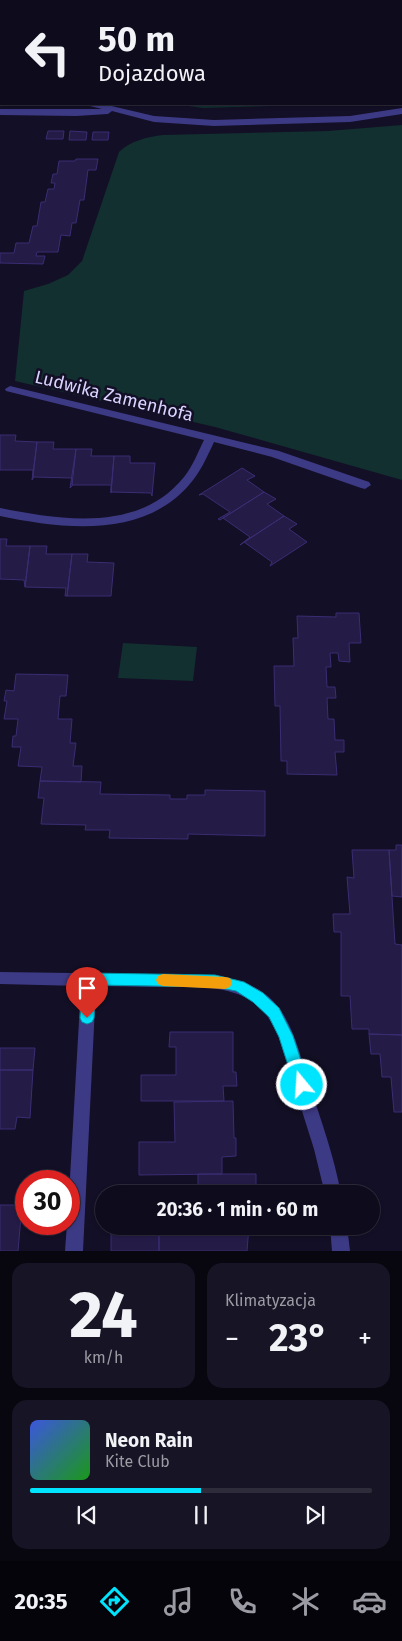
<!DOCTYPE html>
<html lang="pl">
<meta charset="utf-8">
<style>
body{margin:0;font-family:"Fira Sans",sans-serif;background:#171425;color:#f1f3f6;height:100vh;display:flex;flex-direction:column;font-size:19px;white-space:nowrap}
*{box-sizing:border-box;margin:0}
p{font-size:16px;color:#9b9ba3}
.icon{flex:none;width:28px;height:28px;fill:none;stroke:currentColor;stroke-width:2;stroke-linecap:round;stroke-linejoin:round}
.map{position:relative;height:1251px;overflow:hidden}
.sheet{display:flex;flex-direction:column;gap:12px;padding:12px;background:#08060f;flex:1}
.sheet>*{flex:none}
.guide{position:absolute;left:0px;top:0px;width:402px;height:105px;box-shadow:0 1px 4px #0004,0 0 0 1px #2e2b3b;background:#0e0b1c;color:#f1f3f6;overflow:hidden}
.speed{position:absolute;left:15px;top:1170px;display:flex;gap:10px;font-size:25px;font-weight:700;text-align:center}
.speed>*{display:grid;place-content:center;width:65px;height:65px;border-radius:50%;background:#0e0b1c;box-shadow:0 1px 4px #0004,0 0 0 1px #2e2b3b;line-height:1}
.speed .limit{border:8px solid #d22;background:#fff;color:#111}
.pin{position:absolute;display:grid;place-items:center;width:42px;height:42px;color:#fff;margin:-51px -21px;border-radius:50% 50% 50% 0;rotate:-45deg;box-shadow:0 0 5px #0007}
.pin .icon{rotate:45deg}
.me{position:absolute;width:55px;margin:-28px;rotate:342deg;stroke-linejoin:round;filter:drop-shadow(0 0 4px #0008)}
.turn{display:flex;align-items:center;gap:18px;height:105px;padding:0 15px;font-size:22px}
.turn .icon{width:65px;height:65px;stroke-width:2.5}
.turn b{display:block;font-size:35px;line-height:42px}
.big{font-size:38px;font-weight:700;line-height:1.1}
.sheet .tile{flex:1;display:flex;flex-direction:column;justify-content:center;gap:8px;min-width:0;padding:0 18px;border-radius:15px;background:#171425}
.sheet .dial{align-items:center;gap:0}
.dial b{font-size:65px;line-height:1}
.song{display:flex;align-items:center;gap:15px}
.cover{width:60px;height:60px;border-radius:8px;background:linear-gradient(135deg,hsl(230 70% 55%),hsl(120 70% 35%))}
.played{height:5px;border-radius:2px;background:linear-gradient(90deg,#00e5ff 50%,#2e2b3b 50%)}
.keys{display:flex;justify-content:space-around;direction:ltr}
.heat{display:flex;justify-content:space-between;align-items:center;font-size:28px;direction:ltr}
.sheet .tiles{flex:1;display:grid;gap:12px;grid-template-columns:1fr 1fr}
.tile:last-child{grid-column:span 2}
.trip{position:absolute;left:95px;top:1185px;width:285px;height:50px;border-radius:25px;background:#0e0b1c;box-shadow:0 1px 4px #0004,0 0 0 1px #2e2b3b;font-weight:700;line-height:50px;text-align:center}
.menu{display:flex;height:80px;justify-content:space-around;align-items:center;background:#06040b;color:#9b9ba3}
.menu .icon{width:35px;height:35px}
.menu .current{color:#00e5ff}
.menu b{font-size:22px;color:#f1f3f6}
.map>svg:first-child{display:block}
</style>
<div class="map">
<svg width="402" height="1251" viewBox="0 0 402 1251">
<rect width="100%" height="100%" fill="#130f26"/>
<path fill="#12302f" d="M0 0H402V91L401 1H1L0 47Z
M174 104H348L203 108Z
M402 125V480L215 427 15 381 24 291 48 284 68 275 82 261 119 152C130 141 147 137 163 135L328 131Z
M123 643 197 647 193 681 118 678Z"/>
<path fill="#241b47" stroke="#3b2d73" d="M48 131H64L63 139H46Z
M70 131 87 132 86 140H69Z
M93 132H109L108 140H92Z
M76 159H98L96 170H88L84 200H80L76 223H72L70 236 61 235 58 252H37L36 256H45L43 264 0 263V253H14L16 243H29L33 226H37L41 202H45L48 189H54L55 183H51L53 174H57L59 161H75Z
M0 435H16L15 441 37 442 33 477V470H0Z
M37 442H54L53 449H76L72 485V478L34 477 32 480Z
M76 449H92L91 456H114L111 493V485H73L70 488Z
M114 456H130V463H155L152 496 151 493 111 492Z
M242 468 255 476 247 480 264 492 220 520 218 519 230 512 203 494 199 495Z
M264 492 276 499 267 504 284 516 240 545 250 537 223 518Z
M284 516 297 524 289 529 307 542 270 566 272 562 244 542Z
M0 539H7L6 546H30L25 587 24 580 0 579Z
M30 546H47L46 554H72L67 596H65L66 588 25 587Z
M72 554H88L87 562 114 563 111 596H67Z
M336 613H359L361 643H349L350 662 339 661 338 653H330L331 667H326L327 687H335L336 698H327L328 719H334L335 740H344V752H335L337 775 287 774V761H281L280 706H275L274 666H294L293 638H298L297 616 336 617Z
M16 674 68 675 66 696H60L58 719H72L70 743H76L73 766H82L81 782 40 781 42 767 18 766 21 747H12L13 736H16L18 719H4L7 701H4L6 690 14 691Z
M40 781 101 782 100 794 170 795V799H187V795H205V790L265 791V836L188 834V839L109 838 110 830H85L86 825 41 824 44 798H38Z
M396 845H402V897L392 896 389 850H396Z
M352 850H389L395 944 402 945V1035L369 1034V1029H352L350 996H341V932H334L333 914H350L347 877 354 878Z
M170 1032H233V1072H236L237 1086H223L224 1101H141V1075H176V1047H169Z
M369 1034 402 1035V1112H394L391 1077H382L380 1054H371Z
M0 1048H35L33 1070H0Z
M0 1070H33L30 1118 17 1117 15 1129H0Z
M233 1101 234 1138H236V1156L222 1157V1174L139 1175V1142H175L174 1102Z
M198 1174H256V1194H198Z
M0 1205H22L18 1251H0Z
M111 1226H159V1251H111Z
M159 1226H249L247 1251H159Z"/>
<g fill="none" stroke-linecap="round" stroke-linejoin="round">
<path fill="#3d3a85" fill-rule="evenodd" d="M0 83 1 84V89H0Z
M89 104H103L154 116 214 120 350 116 402 108V114L350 122 214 126 154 122 112 111 108 114 76 116 0 115V109H102L90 106Z
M10 386 279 451 369 482 371 485 365 489 361 488 272 457 214 442C207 457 200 473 189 485 142 539 63 529 0 516V508C61 520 139 533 184 477 193 466 198 452 204 440L6 391 5 389Z
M0 972 215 975C236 979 258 985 273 1001 294 1023 300 1056 309 1084 321 1120 334 1156 341 1194H325L314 1149 278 1035C257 986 216 987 170 987 145 987 121 986 96 986L83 1251H65L67 1224H69V1195L81 986 0 984Z
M330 1226H347L350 1251H332Z"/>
</g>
<path fill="#00e5ff" stroke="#0095a6" d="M89 973 215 975 244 982 263 993 279 1008 293 1036 309 1085 307 1090 302 1092 296 1090 279 1037 269 1017 253 1002 236 991 215 987 96 985 94 1018 92 1022 87 1024 82 1022 80 1018 82 979 85 975Z"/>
<path fill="#f59e0b" d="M163 974 225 977 230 978 232 983 230 987 225 989 163 986 158 984 156 980 158 976Z"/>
<g text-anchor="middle" stroke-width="5" stroke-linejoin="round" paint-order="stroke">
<g font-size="18" fill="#d9d4ff" stroke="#130f26">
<text transform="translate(114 396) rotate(14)" y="6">Ludwika Zamenhofa</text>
</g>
</g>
</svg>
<div class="speed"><div class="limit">30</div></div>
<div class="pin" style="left:87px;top:1018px;background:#d93025"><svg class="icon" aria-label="arrive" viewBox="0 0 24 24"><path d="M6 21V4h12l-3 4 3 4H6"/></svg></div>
<svg class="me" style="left:302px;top:1085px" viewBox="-20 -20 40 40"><circle r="17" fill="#00e5ff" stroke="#fff" stroke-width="3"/><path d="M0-11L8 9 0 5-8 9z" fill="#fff"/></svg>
<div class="trip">20:36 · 1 min · 60 m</div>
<div class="guide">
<div class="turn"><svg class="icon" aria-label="left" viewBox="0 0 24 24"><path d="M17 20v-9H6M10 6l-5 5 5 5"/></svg><div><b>50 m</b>Dojazdowa</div></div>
</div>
</div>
<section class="sheet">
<div class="tiles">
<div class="tile dial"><b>24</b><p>km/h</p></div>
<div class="tile"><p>Klimatyzacja</p>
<div class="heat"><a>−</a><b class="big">23°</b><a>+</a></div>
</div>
<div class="tile">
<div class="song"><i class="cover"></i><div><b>Neon Rain</b><p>Kite Club</p></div></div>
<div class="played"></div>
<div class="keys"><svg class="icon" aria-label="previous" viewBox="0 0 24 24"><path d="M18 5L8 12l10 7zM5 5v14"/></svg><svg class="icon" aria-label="pause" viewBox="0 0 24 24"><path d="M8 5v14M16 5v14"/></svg><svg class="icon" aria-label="next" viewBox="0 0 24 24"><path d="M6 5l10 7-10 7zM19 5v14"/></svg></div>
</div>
</div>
</section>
<nav class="menu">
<b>20:35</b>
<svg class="icon current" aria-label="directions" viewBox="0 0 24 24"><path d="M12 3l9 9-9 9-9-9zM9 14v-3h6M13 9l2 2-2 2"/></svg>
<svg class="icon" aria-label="music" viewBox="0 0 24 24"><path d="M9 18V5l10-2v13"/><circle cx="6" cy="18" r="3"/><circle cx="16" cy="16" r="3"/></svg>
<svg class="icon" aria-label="phone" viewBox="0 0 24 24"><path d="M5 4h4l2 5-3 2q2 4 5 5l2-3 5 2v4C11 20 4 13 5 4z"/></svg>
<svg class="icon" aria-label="climate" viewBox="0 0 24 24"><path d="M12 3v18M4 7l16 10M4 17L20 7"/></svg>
<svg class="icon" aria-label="car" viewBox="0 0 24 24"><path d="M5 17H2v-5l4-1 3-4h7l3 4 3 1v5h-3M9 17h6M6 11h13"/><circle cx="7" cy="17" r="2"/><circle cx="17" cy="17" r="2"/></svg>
</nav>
